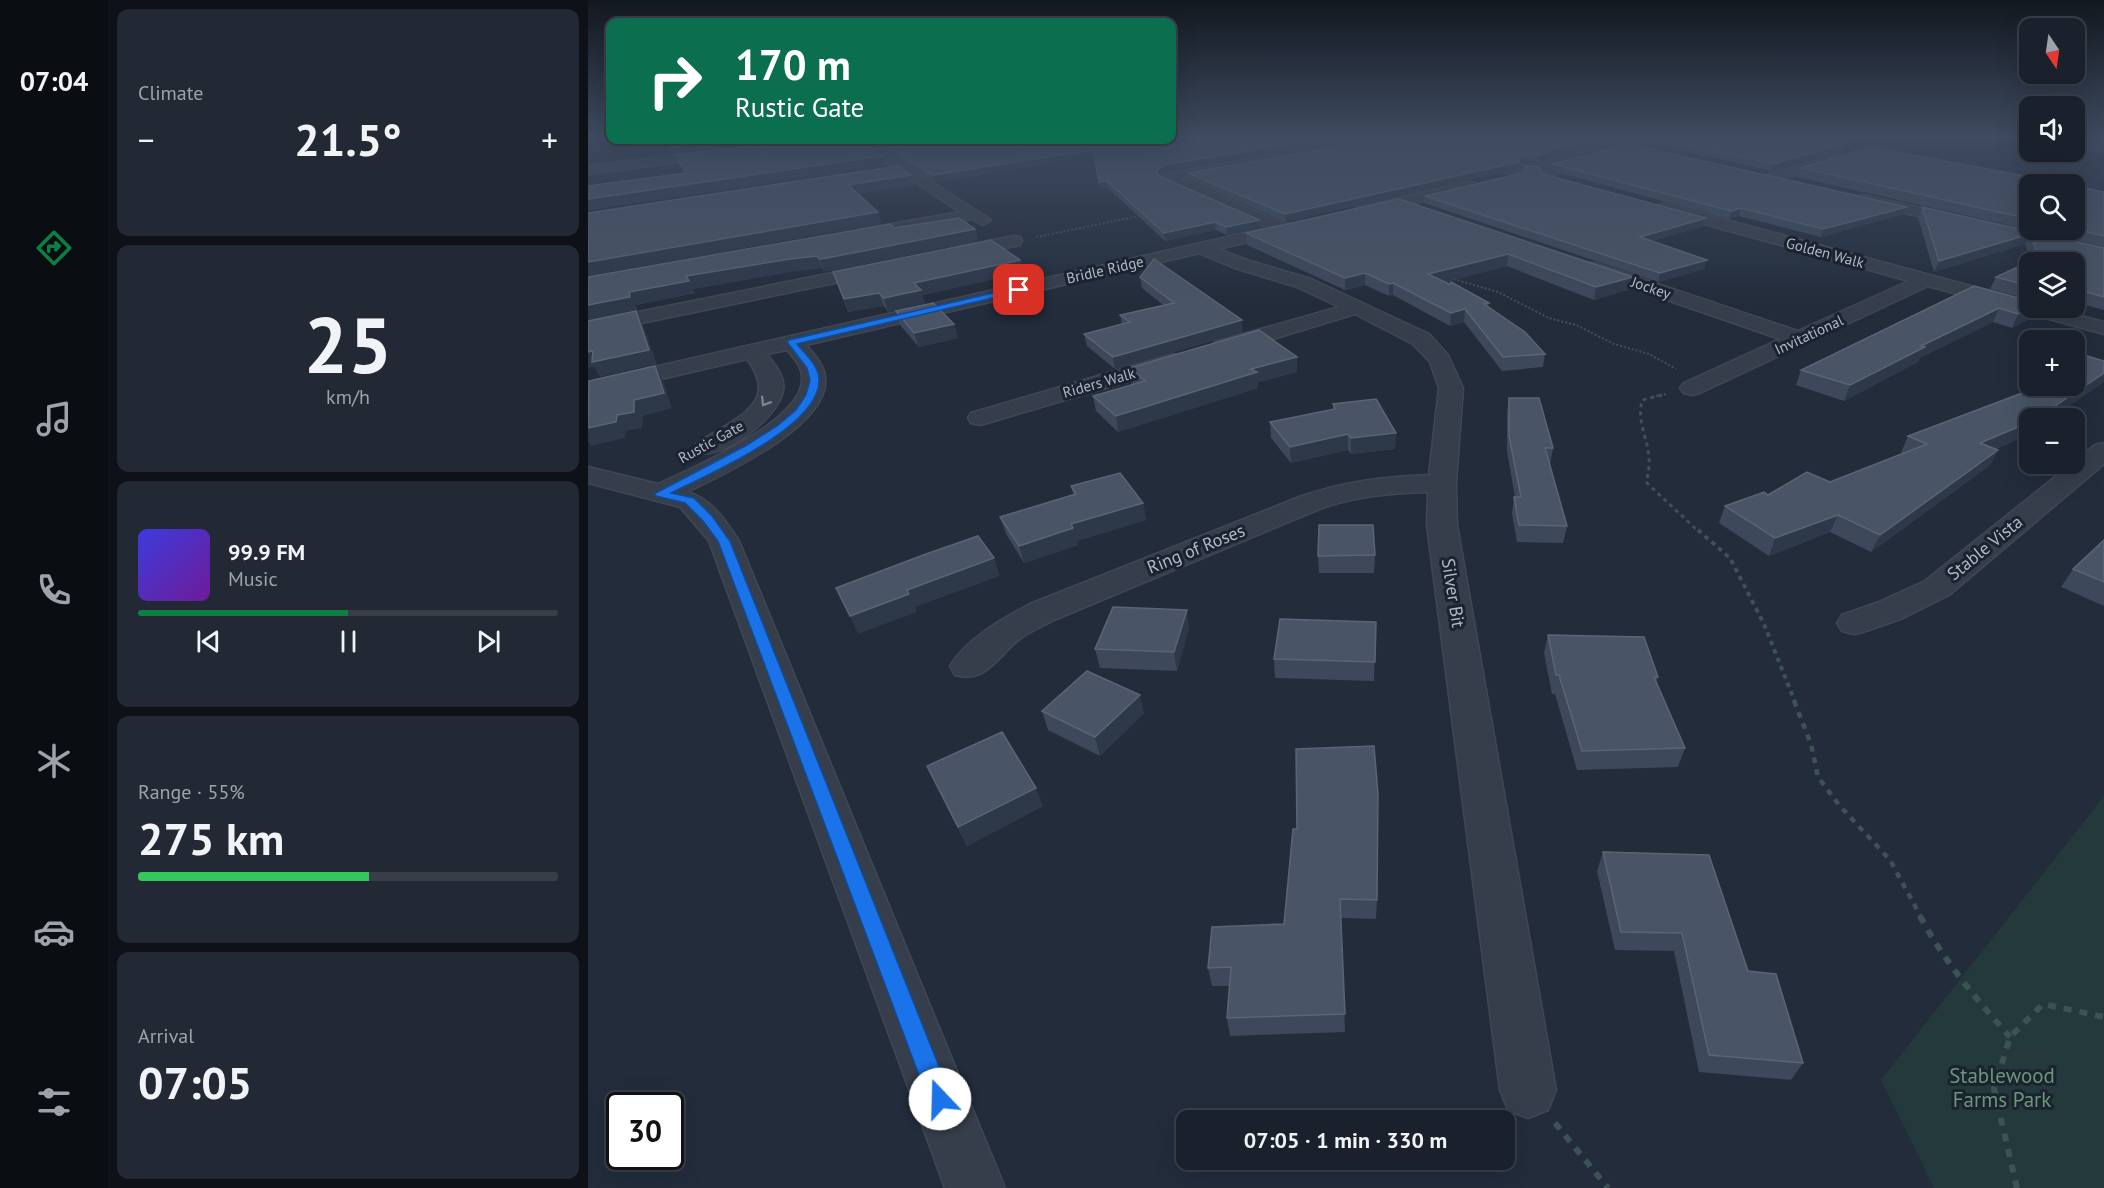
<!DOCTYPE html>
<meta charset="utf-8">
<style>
body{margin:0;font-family:"PT Sans",sans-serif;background:#232934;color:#f1f3f6;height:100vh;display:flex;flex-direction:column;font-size:22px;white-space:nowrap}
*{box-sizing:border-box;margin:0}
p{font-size:20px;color:#9fa3a9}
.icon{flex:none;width:33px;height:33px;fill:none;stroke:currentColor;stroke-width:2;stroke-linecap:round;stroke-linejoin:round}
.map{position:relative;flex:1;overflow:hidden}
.panel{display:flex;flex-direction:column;gap:9px;padding:9px;background:#0e1218;width:480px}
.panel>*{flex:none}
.guide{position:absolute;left:18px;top:18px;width:570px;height:126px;border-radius:12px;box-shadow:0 6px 24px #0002,0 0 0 2px #383e48;background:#0b6e4f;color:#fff;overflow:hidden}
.needle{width:39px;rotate:167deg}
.tools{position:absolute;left:1431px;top:18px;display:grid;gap:12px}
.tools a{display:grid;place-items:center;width:66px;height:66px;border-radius:12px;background:#1a212c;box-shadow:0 6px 24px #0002,0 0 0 2px #383e48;font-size:30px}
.speed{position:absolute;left:18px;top:1092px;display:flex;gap:12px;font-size:30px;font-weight:700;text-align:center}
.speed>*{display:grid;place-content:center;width:78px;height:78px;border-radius:50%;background:#1a212c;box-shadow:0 6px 24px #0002,0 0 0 2px #383e48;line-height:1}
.speed .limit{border:3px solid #111;border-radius:9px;background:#fff;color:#111}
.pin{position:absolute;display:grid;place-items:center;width:51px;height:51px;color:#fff;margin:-26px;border-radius:12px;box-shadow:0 3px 9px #0006}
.me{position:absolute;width:66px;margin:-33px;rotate:339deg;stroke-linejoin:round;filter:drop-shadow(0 0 4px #0008)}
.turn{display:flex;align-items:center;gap:21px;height:126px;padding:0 30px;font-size:27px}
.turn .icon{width:78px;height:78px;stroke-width:2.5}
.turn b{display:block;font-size:42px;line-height:51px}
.big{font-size:45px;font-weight:700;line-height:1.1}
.panel .card{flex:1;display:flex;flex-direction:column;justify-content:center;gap:9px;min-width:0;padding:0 21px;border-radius:12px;background:#232934}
.panel .dial{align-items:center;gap:0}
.dial b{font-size:78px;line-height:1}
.song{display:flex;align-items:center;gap:18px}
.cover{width:72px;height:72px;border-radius:9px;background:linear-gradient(135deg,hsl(240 70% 55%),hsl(280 70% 35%))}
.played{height:6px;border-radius:3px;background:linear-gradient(90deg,#0b8043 50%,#383e48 50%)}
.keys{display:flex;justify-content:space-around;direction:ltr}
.heat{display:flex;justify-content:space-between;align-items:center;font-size:33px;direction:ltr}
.charge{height:9px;border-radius:4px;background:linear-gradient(90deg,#34c759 55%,#383e48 0)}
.trip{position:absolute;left:588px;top:1110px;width:339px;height:60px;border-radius:12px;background:#1a212c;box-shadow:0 6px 24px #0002,0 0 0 2px #383e48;font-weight:700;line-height:60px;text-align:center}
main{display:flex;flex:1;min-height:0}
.tab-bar{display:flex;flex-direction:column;width:108px;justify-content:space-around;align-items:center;background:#0a0d12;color:#9fa3a9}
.tab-bar .icon{width:42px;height:42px}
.tab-bar .active{color:#0b8043}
.tab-bar b{font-size:27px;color:#f1f3f6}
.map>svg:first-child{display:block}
</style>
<main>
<nav class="tab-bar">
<b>07:04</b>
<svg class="icon active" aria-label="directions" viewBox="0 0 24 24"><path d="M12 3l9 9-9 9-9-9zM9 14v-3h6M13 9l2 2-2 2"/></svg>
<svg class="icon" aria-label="music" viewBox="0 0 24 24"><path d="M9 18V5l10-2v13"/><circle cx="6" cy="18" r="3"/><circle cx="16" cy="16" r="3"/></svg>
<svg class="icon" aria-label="phone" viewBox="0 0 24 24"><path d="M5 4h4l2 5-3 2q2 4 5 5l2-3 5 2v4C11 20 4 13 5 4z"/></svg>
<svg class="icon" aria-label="climate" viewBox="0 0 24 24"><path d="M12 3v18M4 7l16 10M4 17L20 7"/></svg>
<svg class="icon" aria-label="car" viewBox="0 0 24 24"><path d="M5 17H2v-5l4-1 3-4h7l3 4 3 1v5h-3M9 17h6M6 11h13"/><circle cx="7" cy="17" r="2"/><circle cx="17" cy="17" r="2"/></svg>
<svg class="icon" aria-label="filters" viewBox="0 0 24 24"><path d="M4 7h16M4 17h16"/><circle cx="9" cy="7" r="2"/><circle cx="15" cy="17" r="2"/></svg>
</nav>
<section class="panel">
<div class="card"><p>Climate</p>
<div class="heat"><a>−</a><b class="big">21.5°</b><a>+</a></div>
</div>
<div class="card dial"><b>25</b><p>km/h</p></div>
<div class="card">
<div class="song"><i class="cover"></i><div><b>99.9 FM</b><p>Music</p></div></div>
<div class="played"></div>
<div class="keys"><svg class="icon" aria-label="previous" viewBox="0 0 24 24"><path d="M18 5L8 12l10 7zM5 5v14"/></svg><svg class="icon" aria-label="pause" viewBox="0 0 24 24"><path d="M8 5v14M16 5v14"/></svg><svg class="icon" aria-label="next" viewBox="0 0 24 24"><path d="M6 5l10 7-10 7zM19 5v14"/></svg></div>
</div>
<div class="card"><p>Range · 55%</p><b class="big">275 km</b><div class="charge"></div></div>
<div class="card"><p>Arrival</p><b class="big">07:05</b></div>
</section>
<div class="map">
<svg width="1516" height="1188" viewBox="0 0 1516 1188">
<rect width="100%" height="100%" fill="#222c3b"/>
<path fill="#24393c" d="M1516 796V1188H1346L1293 1080Z"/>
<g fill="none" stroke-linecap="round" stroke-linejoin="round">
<path stroke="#162339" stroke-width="4.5" d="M1351 137 1442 145
M1312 145 1324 137
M1478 152 1516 158"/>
<g stroke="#3f4754" stroke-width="3">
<path id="minor" d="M786 137H810L804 141 593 179 697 224H709L711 227 702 232 630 249 659 260 723 279 826 327 841 334 860 355 875 388 868 483 869 525 968 1090 960 1110 940 1118 920 1110 912 1090 839 525 840 492C803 493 770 496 734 508L466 620C455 626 443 631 433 638 410 655 399 684 367 675L362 666C379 638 414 619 442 604L714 496C759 481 794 477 841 475L851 388 842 362 825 344 767 314 643 352 635 353 627 352 624 347 627 342 751 307 709 287 647 268 611 253 218 345C226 354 236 365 237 377 244 425 134 475 99 492 123 498 138 521 151 541L417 1188H357L121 541 92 507 0 483V467L70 484C104 468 216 421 214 378 214 366 206 358 199 350L179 354C187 365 198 377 195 391 190 418 136 459 110 453L106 447C111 439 121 436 129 431 161 412 187 396 159 359L0 396V382L679 228 573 181 571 178 578 174Z
M1057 137H1077L1075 140 989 160 964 168 970 173C958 186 929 185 917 172L928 165 951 164 980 154Z
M1486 138 1516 143V151L1486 146Z
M264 140H278L403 220 395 225 383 219 270 240 264 238 262 235 270 230 372 212Z
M132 149 136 150 138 153 136 156 0 174V166Z
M1254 153 1259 154 1260 157 1259 160 1183 182 1176 178 1178 175Z
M881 182 886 183 888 186 886 189 773 216 765 211 768 208Z
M1275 195 1383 219 1385 222 1377 227 1270 202 1268 199Z
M1075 203 1442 302V308H1463L1516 322V334L1340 286 1112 393 1104 395 1096 393 1092 388 1096 383 1192 339 995 271 992 267 995 263H1007L1210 331 1321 281 1070 211 1067 208Z
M426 236 432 237 434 241 432 245 366 258 360 257 357 253 360 249 366 248Z
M289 264 295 265 298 269 295 273 0 334V322Z
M585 354 593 356 596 361 593 366 392 425 383 423 380 418 383 413Z
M1516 443V464L1361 595 1315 618 1278 631 1266 634 1254 631 1249 623 1254 615 1291 602 1337 581 1507 445Z"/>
</g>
<path stroke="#3d5254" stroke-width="2" stroke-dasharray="2 2" stroke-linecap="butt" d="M448 237 556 215
M862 278 910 292 961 318 988 325 1026 344 1061 354 1088 369
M1068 396 1078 394"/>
<path stroke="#3d5254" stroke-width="3" stroke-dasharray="4 4" stroke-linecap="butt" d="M1074 395 1054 400C1047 431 1069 446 1058 482L1111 532"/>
<path stroke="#3d5254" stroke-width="4" stroke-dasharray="4.5 4.5" stroke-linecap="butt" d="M1110 530 1142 558 1176 624 1207 702"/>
<path stroke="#3d5254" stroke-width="4.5" stroke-dasharray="6 6" stroke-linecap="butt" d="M1206 701 1223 744 1230 777 1251 805 1302 860 1333 917"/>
<path stroke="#3d5254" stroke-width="6" stroke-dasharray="8 8" stroke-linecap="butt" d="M1332 916C1356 961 1388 999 1422 1037
M967 1123 1020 1188
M1429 1188 1406 1089 1422 1037 1455 1004 1516 1017"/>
<use href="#minor" fill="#363e4b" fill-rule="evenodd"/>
</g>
<path fill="#3d485a" d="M584 137H775L577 172 571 176 672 227 639 235 628 230 577 241 520 188 512 189 506 156 347 182 282 140H584Z
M1063 137H1262L1261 140 1249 143 1255 144 1253 150 1184 171 1062 143Z
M980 152 951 162 937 161 930 165V169L697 222 601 180 600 173Z
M87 155 294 156 297 166 1 210 97 174Z
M965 164 1316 214 1233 237 1151 216 1141 219 964 171Z
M1213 168 1442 184V230H1486V186L1516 192V247L1210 177Z
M954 174 1116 226 1064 241 1119 260 1116 269 1070 282 836 203 837 196Z
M811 199 1045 277 1042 289 1006 300 919 266 857 282 901 303 900 307 957 354 955 367 914 371 876 322 862 326 805 295 801 296 777 285 757 290 659 245 658 233Z
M1334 207 1516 248V310L1486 302V262H1442V300L1402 289 1408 277 1443 261 1437 244 1346 272 1330 218Z
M306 228 387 229 390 241 243 271H236L234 268 207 271 104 289 107 293 48 305 49 310 0 320V277Z
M432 260 435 273 334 295 337 303 300 312 296 306 260 312 245 272Z
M552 277 655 332 527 369 499 346 496 334 534 324 532 315 575 305 554 288Z
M1386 286 1442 308H1450L1445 317 1424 328 1405 322 1332 358 1330 362 1256 401 1208 385 1213 370Z
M308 311 366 324 370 338 331 347 312 325Z
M709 357V372L670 382V388L530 432 508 411 505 396 545 384 543 383 541 368Z
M1516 361V382L1463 418H1442L1437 436 1408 449 1410 450 1401 466 1283 552 1242 532 1181 556 1131 523 1137 506 1180 495 1242 482 1315 453H1313L1320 436 1437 391 1429 389 1437 374 1442 371V386H1486Z
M921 398 965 448 962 465 979 526 975 543 929 542 924 514 926 497H927L919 452V413Z
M745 404 808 433 807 449 763 454 760 450 703 463 683 438 682 422 745 409Z
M483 486 555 503 558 520 489 541 490 545 436 563 418 534 412 517 485 494Z
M1516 540V606L1473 587 1485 569Z
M787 555 786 573H731L730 556Z
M788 622 786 681 687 678 686 659Z
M601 628 589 671 512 668 507 649Z
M960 635 1070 677 1068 682 1097 748 1090 767 989 770 967 694H964L956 653Z
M454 711 556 713 512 756 460 730Z
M339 766 455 806 379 846Z
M705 829 789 900 788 919 753 918 757 1032 642 1036 639 1018 641 986H624L620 968 696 924Z
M1015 852 1160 971 1215 1063 1203 1080 1111 1072 1086 951 1027 950 1009 871Z"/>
<path fill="#2d3849" d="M741 137H775L577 172 569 177 568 171 576 165Z
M1020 137H1046L980 152 951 162 952 155 980 145Z
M1252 137H1262L1261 140 1235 147 1237 141Z
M139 140H176L177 142 84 153 81 147Z
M1255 144 1253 150 1184 171 1186 164Z
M505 150 506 156 347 182 345 175Z
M938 155 937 161 930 165V169L697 222V214L931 158Z
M294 156 297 166 1 210 0 208V199Z
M323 175 326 185 263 195 260 185Z
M519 181 520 188 512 189 511 182Z
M1319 207 1316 214 1233 237 1235 229Z
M1153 208 1151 216 1141 219 1143 211Z
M290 212 293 224 0 276V262Z
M1118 218 1116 226 1050 245 1052 237Z
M671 220 672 227 639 235 638 227Z
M627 222 628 230 577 241 576 233Z
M387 229 390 241 243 271H236L231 259Z
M1442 234 1437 244 1346 272 1351 261Z
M920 254 919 266 840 286V274Z
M229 256 234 268 207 271 104 289 107 293 48 305 49 310 0 320V305L41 292 98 276 202 259Z
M432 260 435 273 334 295 337 303 300 312 296 298 326 283Z
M1119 260 1116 269 1070 282 1072 273Z
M777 273V285L757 290V278Z
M1045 277 1042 289 1006 300 1008 287Z
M805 283V295L801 296V284Z
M291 293 296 306 260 312 256 299Z
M1411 308 1405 322 1332 358 1330 362 1256 401 1262 385 1333 346Z
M1443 308H1450L1445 317 1424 328 1430 314Z
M877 309 876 322 862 326 863 313Z
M48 311 55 325 69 364 12 377 6 367 0 368V352Z
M654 320 655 332 527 369 525 357Z
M366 324 370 338 331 347 326 333Z
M709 357V372L670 382V388L530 432 528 416 663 369Z
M67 366 75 381 84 408 55 416 54 428 38 431 37 438 3 446 0 441V428L29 415 46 400Z
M1516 373V382L1463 418H1449Z
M1442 422V433L1437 436 1384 459 1392 443Z
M808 433 807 449 763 454V438Z
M760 434V450L703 463 702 447Z
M1410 450 1401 466 1283 552 1292 535Z
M555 503 558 520 489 541 490 545 436 563 431 546 483 524Z
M1250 515 1242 532 1181 556 1187 538Z
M406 558 412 576 327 607 329 612 270 634 262 616 319 590Z
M599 610 601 628 589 671 586 652Z
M552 695 556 713 512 756 507 737Z
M448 788 455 806 379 846 370 827Z"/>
<path fill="#495566" stroke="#5a6475" stroke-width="1.5" d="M584 137H741L576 165 568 171 571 176 671 220 638 227 627 222 576 233 519 181 511 182 505 150 345 175 289 140H584Z
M805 137H1020L980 145 952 155H938L931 158V162L697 214 600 173Z
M1063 137H1252L1237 141 1255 144 1186 164Z
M77 140H139L81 147Z
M212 140H270L294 156 0 199V186L98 173 87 155Z
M1040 144 1319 207 1235 229 1153 208 1143 211 965 164Z
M1282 147 1479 184H1442V219L1213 168Z
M310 166 323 175 260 185 290 212 0 262V213Z
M938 166 952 167 954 174 1118 218 1052 237 1119 260 1072 273 837 196 935 173Z
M1486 186 1516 192V236L1486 229Z
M811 199 1045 277 1008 287 920 254 840 274 861 284 863 282 901 303 896 304 937 332 957 354 915 357 877 309 863 313 805 283 801 284 777 273 757 278 658 233Z
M1334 207 1516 248V297L1492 290H1486V262H1442V286L1408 277 1451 257 1442 234 1351 261Z
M371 218 387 229 239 258 231 259 229 256 202 259 98 276 101 281 41 292 42 297 0 305V277L302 224 306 228Z
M403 240 432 260 326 283 333 290 296 298 291 293 256 299 245 272Z
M566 259 654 320 525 357 496 334 542 322 532 315 586 303 552 277Z
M1386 286 1442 301V308H1443L1430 314 1411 308 1333 346 1337 347 1262 385 1213 370Z
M345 303 366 324 326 333 308 311Z
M48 311 61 350 4 362 5 351 0 352V321Z
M671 330 709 357 663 369 669 372 528 416 505 396 557 381 541 368Z
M1486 352 1516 361V373L1449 418H1442V422L1392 443 1410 450 1292 535 1250 515 1187 538 1137 506 1176 492 1180 495 1219 472 1242 482 1339 444 1320 436 1453 386H1486Z
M67 366 76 393 46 400V412L29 415 28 422 0 428 1 381Z
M921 398H951L965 448H957L979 526 931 525 926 497H933L921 436Z
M788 399 808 433 763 438 760 434 702 447 682 422 747 409 745 404Z
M532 473 555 503 483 524 485 528 431 546 412 517 488 494 483 486Z
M731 525H785L787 555 730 556Z
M390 536 406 558 319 590 321 594 262 616 248 588 338 554Z
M1516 540V582L1485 569Z
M525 607 599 610 586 652 507 649Z
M692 619 788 622 787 662 686 659Z
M960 635 1056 637 1070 677H1066L1097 748 994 751 971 675H968Z
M499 671 552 695 507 737 454 711Z
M414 732 448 788 370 827 339 766Z
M786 746 790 794 789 900 752 899 757 1014 639 1018 643 967 620 968 624 927 696 924 705 829H709L708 749Z
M1015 852 1121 855 1160 971 1188 974 1215 1063 1121 1055 1094 933 1033 932Z"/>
<defs><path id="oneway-chevron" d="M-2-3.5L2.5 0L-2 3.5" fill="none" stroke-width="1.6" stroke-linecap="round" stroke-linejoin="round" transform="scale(1.5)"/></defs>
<use stroke="#7a828f" href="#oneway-chevron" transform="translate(177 402) rotate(122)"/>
<linearGradient id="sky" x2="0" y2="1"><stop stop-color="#131820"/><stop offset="0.45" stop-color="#3e4b60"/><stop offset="1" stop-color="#3e4b60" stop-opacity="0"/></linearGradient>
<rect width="1516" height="303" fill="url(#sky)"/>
<path fill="#1a73e8" stroke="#114b97" stroke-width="1.5" d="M431 287 435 290 434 291 209 344C217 354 230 365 231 378 235 426 119 475 83 493L106 498 124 516 142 541 364 1099 360 1107 352 1110 344 1107 340 1099 130 541 115 521 97 503 68 496 66 494 159 445 189 426 208 410 218 395 222 380 219 368 199 342 201 340Z"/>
<g text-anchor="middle" stroke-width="6" stroke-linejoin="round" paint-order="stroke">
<g font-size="15" fill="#b1b9c7" stroke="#1b2330">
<text transform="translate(1237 253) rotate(15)" y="5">Golden Walk</text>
<text transform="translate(517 270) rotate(-13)" y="5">Bridle Ridge</text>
<text transform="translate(1063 288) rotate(19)" y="5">Jockey</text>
<text transform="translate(1221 335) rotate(-25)" y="5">Invitational</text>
<text transform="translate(511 383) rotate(-16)" y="5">Riders Walk</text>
<text transform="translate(123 442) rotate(-29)" y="5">Rustic Gate</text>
</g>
<g font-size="18" fill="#b1b9c7" stroke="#1b2330">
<text transform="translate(1397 548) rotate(-39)" y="6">Stable Vista</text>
<text transform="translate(608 549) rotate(-22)" y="6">Ring of Roses</text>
<text transform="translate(865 593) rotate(81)" y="6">Silver Bit</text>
</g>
<g font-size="21" fill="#689875" stroke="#1b2330">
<text x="1414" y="1083">Stablewood<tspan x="1414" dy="24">Farms Park</tspan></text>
</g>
</g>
</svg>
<div class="tools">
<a><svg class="needle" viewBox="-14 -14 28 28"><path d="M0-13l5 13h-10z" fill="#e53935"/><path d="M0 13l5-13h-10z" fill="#9fa3a9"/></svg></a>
<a><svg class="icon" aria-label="sound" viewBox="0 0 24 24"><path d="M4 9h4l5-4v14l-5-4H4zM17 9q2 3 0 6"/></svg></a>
<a><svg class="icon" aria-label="search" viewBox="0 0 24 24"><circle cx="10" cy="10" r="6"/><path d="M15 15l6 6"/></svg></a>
<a><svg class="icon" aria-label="layers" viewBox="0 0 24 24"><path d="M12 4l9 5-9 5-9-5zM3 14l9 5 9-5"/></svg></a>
<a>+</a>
<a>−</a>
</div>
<div class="speed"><div class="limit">30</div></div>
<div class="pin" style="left:431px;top:290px;background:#d93025"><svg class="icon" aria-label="arrive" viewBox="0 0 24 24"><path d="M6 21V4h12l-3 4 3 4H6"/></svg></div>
<svg class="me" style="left:352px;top:1099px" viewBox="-20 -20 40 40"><circle r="19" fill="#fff"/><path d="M0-13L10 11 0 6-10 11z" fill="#1a73e8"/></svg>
<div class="trip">07:05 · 1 min · 330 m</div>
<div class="guide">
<div class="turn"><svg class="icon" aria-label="right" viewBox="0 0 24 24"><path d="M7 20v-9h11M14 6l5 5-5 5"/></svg><div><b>170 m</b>Rustic Gate</div></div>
</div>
</div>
</main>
